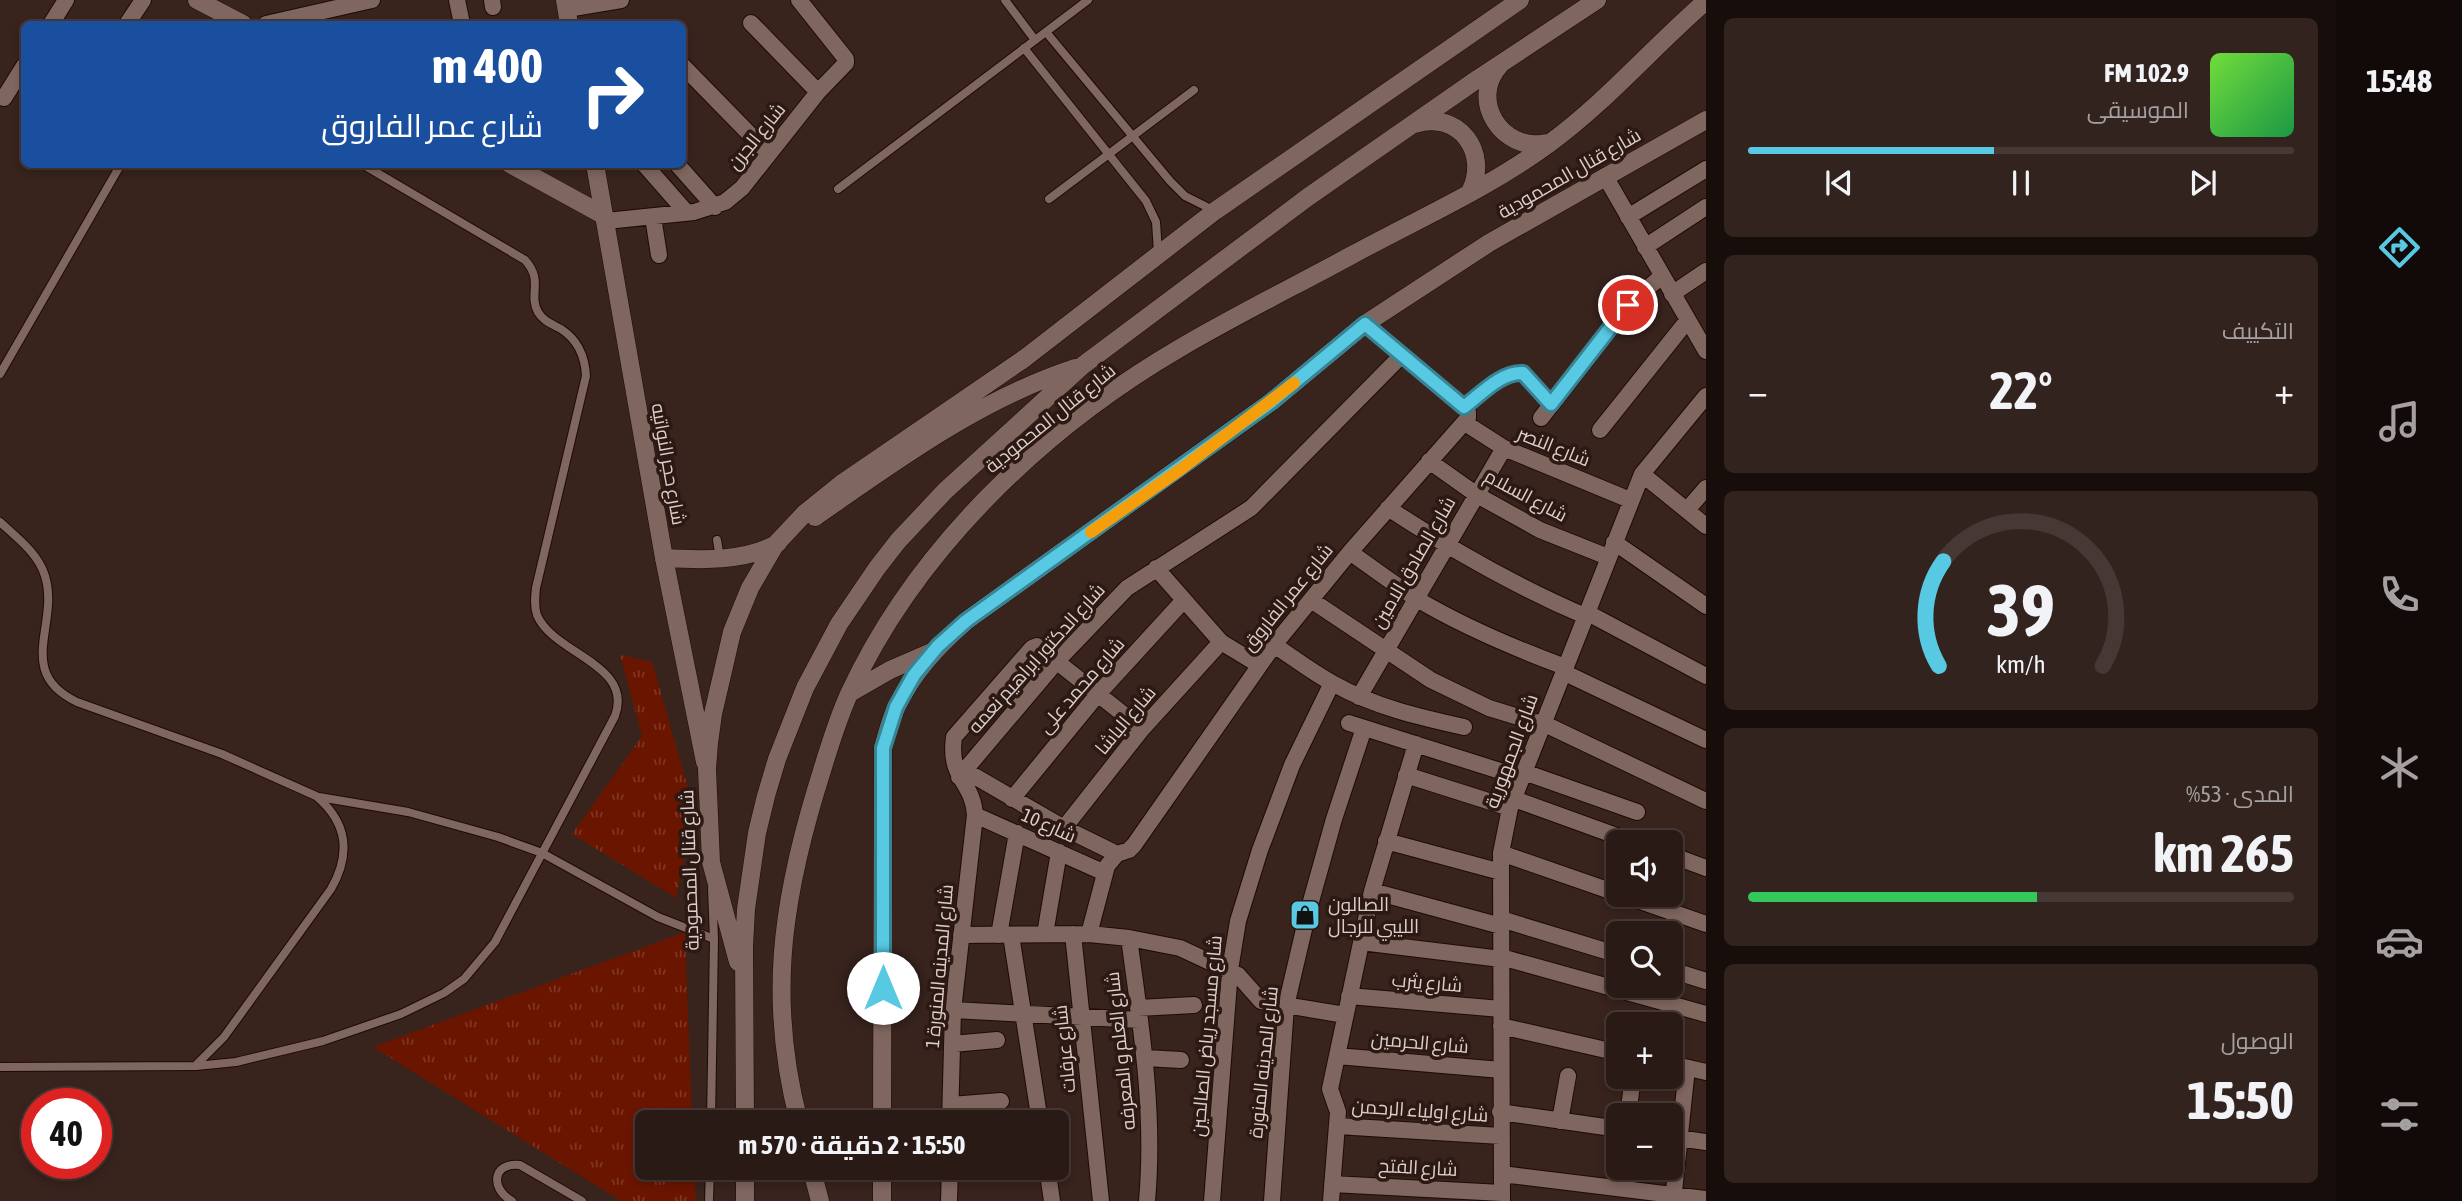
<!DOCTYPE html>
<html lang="ar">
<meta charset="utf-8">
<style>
body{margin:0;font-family:"Asap Condensed",Cairo,sans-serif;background:#32231f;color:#f1f3f6;direction:rtl;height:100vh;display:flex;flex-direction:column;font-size:26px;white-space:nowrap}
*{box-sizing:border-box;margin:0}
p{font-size:23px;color:#a5a1a1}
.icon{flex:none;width:38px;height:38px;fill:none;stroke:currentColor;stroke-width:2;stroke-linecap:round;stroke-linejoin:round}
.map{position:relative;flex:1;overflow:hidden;direction:ltr}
.drawer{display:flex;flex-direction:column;gap:18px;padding:18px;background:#170e0c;width:630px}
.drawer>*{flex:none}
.banner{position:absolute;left:21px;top:21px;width:665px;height:147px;border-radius:10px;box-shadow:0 4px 10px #0003,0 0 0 2px #463835;direction:rtl;background:#1a4fa0;color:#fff;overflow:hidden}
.fabs{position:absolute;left:1606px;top:830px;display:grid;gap:14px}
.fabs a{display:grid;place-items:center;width:77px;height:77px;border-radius:10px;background:#2a1a16;box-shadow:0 4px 10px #0003,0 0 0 2px #463835;font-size:35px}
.speed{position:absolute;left:21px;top:1088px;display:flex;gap:14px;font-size:35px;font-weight:700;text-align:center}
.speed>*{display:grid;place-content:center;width:91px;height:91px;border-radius:50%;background:#2a1a16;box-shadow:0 4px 10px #0003,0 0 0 2px #463835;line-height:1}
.speed .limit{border:10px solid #d22;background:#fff;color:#111}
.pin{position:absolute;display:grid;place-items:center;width:60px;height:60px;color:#fff;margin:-30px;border:4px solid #fff;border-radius:50%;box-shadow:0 2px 7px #0007}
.me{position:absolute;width:77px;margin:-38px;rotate:0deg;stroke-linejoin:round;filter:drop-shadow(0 0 5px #0008)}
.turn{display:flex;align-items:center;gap:24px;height:147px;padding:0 28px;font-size:32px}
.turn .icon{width:91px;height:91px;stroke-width:2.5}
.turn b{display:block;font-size:49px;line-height:60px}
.big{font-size:52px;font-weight:700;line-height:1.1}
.drawer .card{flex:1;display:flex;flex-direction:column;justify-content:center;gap:10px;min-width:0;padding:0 24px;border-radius:10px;background:#32231f}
.drawer .dial{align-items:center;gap:0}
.dial svg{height:182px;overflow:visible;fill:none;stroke:#463835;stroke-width:7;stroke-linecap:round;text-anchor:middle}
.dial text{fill:#f1f3f6;stroke:none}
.song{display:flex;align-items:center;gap:21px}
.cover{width:84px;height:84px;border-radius:10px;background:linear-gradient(135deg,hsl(100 70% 55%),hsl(140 70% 35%))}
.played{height:7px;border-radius:4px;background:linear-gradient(90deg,#57c9e2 45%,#463835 45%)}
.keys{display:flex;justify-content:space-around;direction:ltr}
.heat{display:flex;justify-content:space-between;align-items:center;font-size:38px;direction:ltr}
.charge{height:10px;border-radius:5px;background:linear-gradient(90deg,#34c759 53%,#463835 0)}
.trip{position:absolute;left:635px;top:1110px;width:434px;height:70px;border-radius:10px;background:#2a1a16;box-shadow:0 4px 10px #0003,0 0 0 2px #463835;font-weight:700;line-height:70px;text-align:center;direction:rtl}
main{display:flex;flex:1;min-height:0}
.tabs{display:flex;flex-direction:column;width:126px;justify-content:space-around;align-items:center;background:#110a09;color:#a5a1a1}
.tabs .icon{width:49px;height:49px}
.tabs .current{color:#57c9e2}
.tabs b{font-size:32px;color:#f1f3f6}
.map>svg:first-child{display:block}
</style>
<main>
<nav class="tabs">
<b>15:48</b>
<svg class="icon current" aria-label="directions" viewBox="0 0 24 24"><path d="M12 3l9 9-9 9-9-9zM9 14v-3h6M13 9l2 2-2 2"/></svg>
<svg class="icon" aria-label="music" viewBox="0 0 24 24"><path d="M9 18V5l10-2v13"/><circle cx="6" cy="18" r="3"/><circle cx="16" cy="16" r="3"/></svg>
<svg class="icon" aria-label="phone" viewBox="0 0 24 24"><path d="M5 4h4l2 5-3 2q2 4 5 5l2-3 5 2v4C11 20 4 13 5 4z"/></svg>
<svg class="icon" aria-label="climate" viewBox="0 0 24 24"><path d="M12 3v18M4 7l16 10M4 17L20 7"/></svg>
<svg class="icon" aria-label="car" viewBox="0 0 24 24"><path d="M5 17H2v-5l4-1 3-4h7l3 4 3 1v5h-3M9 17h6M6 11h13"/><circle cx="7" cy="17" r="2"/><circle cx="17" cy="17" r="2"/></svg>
<svg class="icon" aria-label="filters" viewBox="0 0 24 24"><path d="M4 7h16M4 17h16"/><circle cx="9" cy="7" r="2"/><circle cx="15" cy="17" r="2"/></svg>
</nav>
<section class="drawer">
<div class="card">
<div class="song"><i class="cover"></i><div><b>102.9 FM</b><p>الموسيقى</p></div></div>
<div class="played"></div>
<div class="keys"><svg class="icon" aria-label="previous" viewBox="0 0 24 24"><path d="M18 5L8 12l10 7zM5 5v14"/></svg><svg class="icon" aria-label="pause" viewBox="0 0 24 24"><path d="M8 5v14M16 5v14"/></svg><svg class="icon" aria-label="next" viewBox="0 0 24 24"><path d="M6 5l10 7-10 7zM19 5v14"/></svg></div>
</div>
<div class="card"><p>التكييف</p>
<div class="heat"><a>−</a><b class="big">22°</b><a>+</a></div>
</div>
<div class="card dial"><svg viewBox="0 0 100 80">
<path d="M14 69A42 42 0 1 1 86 69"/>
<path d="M14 69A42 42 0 0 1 16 23" stroke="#57c9e2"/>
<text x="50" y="56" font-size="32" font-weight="700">39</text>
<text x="50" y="72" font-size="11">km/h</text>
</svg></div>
<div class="card"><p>المدى · 53%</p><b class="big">265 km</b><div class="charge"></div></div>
<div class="card"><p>الوصول</p><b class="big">15:50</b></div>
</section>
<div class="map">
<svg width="1706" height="1201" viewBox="0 0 1706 1201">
<defs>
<pattern id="grass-tufts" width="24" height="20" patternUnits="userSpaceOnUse" patternTransform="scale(1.75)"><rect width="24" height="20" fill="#6a1500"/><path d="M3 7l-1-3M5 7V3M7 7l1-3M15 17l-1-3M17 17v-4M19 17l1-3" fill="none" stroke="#7f3624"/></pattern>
</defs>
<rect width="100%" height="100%" fill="#38231d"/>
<path fill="url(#grass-tufts)" d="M620 655 652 662 694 809 676 898 572 834 642 736Z
M685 932 692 1122H648V1167H694L696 1201H621L373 1047Z"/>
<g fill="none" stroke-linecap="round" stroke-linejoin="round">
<g stroke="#1e0b07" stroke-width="10">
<path id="service" d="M1005 0 1035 40
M1046 32 1170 181 1185 196 1215 211
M1024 48 1146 201 1156 222 1158 252
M838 189 1088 0
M1049 199 1194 90
M0 374 121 164
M0 522C16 537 38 553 45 576 60 624 14 672 77 702L222 754 316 796C348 823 351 854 331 889L224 1037 196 1065
M717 540 720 558
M319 797 408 812 498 837 542 853 658 917 714 939
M0 1067 196 1066 236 1062 323 1041 401 1014 444 993 464 979 495 942 615 716C634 664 553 654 537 615 534 606 535 597 536 588L586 376C585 356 578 340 561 329 552 324 543 321 538 312 528 294 544 281 525 260L362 164
M711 1122 714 939 712 889
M512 1201C490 1189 492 1162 520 1165L582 1201
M709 1201 710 1167"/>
</g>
<g stroke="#1e0b07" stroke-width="18">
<path id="minor" d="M457 0 462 24
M492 0 493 7
M567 9 621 0
M751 23 818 92
M51 24 66 0
M127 24 143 0
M266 24 372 0
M682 65 769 154
M4 98 24 66
M644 164 687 213
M677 164 715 207
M1605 176 1706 351
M653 217 659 255
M1628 217 1706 169
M606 221 694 212 725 202 742 188 818 92 846 63V59L799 0
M1645 247 1706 207
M1672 294 1706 271
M1464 407C1480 395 1502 371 1523 373L1551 404
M1541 418 1628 305 1662 276
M1465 423 1504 448 1630 500
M1600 430 1687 321
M1429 461 1477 495 1540 530 1608 557
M1642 474 1706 526
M1388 508C1452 550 1515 586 1585 616
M1687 510 1706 488
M1614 542 1706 606
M1350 552C1372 568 1394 584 1417 599 1464 627 1514 648 1565 667
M1156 568 1221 642 1259 665
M1311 600 1431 680 1489 708 1551 727 1706 801
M1586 612 1706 676
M1274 645C1294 658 1313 673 1334 684 1375 707 1419 717 1464 727
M1563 672 1706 740
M1359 697 1504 448
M1349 723 1522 778
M964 770 1064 828 1117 854
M1524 772 1637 812
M1406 775 1510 808
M959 777 1057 661 1127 588 1251 508 1402 355
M1012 799 1098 694 1184 600
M1514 799 1633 842
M975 815 1105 873
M1064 828 1142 729 1221 642
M1386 841 1501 872
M1501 853 1619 894
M1671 855 1706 868
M1372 891 1501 926
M1620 894 1706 924
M1501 919 1619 955
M1045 934 1059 852
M1073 934 1101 1201
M1089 934 1107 866 1117 854 1129 850 1134 845 1274 645 1350 552 1468 418V412L1464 407 1365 324
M961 935 1089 934 1129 938 1180 948 1238 975 1261 1001 1345 1015
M999 935 1017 833
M1011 935 1040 1122
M1129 938C1141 1026 1155 1112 1147 1201
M1361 942 1501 959
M1501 957 1706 1014
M1671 970 1706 981
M1349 996 1501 1009
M1138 1008 1194 1005
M953 1010 1140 1020
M1501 1026 1619 1053
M952 1044 997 1040
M1337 1056 1501 1070
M1145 1058 1181 1060
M1671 1064 1706 1072
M951 1105 1001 1101
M1500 1112 1619 1129
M1628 1115 1632 1085
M1560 1121 1568 1076
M950 1122 953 1010 975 815C973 781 948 779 954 737L1032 648 1037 646 1142 729
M1337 1126 1501 1136
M1671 1137 1706 1142
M1047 1167 1052 1201
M1502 1174 1706 1199
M1332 1184 1502 1193
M949 1201 950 1167
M1212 1201 1230 970 1238 921 1260 850 1292 765 1332 683
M1272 1201 1286 1006 1308 912 1334 819 1364 728
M1331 1201 1338 1112 1330 1089 1372 891 1416 744
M1502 1201 1501 853 1510 808 1642 474 1706 396
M1673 1201 1687 1068"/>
</g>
<g stroke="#1e0b07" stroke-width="19">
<path id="tertiary" d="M197 0 243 24
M565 0 569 24
M510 164 605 216
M595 164 664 558 705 762
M882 1122 883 748C887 734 890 719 897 706 913 672 938 646 966 621L1271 402 1365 324 1489 243 1706 120
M882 1201V1167"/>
</g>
<g stroke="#1e0b07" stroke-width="19">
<path id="secondary" d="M1500 65C1468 100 1502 153 1547 143
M1415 124C1459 110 1490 153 1470 192
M815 517C897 460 980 399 1075 368
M664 558C700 560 746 562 778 543
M850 693 890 670 934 651
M738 962 711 862 707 769 709 743 713 714 732 632 750 588 775 545 805 513 841 484 1025 358 1215 211 1520 0
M745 1122 744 947 746 909 757 833 766 796 777 759 805 688 839 624 877 568 898 541 945 491 1082 366 1308 197 1479 78 1597 0
M799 1122C768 1003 781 906 816 790 826 758 835 725 849 694 916 549 1043 428 1180 348 1236 315 1295 286 1352 255 1418 219 1489 188 1550 143 1607 101 1653 47 1706 1
M811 1167 820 1201
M745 1201V1167"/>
</g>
<use href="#service" stroke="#7f665f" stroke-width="8"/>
<use href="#minor" stroke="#7f665f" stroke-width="16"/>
<use href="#tertiary" stroke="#7f665f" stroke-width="18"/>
<use href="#secondary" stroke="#7f665f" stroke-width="18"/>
</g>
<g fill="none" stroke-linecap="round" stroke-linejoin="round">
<g stroke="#398393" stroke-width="18">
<path id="route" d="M883 988V748L896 707 914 675 938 646 966 621 1271 402 1365 324 1464 407C1480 395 1502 371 1523 373L1551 404 1628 305"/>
</g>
<use href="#route" stroke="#57c9e2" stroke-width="12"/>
<path stroke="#f59e0b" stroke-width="12" d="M1091 532 1181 469 1294 383"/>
</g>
<defs>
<g id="shop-square" transform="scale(1.575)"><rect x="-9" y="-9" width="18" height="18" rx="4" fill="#57c9e2" stroke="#2d1914"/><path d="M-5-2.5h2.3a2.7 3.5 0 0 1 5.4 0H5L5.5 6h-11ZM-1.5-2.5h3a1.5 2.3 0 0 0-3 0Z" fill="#111"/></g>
</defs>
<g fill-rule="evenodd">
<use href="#shop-square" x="1305" y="915"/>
</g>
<g text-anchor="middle" stroke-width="7" stroke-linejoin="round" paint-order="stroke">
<g font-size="19" fill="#dcceca" stroke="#2d1914">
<text transform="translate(756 136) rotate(-51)" y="7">شارع الجرن</text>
<text transform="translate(1569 173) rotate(-30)" y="7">شارع قنال المحمودية</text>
<text transform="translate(1050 418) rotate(-39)" y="7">شارع قنال المحمودية</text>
<text transform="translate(1554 446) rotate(22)" y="7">شارع النصر</text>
<text transform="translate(669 464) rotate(80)" y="7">شارع حجر النواتيه</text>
<text transform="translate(1526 495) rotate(28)" y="7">شارع السلام</text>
<text transform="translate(1413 562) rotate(-60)" y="7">شارع الصادق الامين</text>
<text transform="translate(1287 597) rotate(-51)" y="7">شارع عمر الفاروق</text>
<text transform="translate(1036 658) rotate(-48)" y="7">شارع الدكتور ابراهيم نعمه</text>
<text transform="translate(1081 685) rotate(-49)" y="7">شارع محمد على</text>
<text transform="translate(1125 720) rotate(-50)" y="7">شارع الباشا</text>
<text transform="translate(1511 751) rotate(-70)" y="7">شارع الجمهورية</text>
<text transform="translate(1049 825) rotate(24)" y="7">شارع 10</text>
<text transform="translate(689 870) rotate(-92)" y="7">شارع قنال المحمودية</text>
<text transform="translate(939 966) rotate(-85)" y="7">شارع المدينه المنورة 1</text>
<text transform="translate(1427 982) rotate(5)" y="7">شارع يثرب</text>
<text transform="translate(1206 1036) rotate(-85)" y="7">شارع مسجد رياض الصالحين</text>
<text transform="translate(1420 1042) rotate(5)" y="7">شارع الحرمين</text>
<text transform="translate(1064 1049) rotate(-96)" y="7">شارع عرفات</text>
<text transform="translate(1120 1051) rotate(-96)" y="7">شارع العلم و المعرفه</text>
<text transform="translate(1263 1062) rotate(-84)" y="7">شارع المدينه المنورة</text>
<text transform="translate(1420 1110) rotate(4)" y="7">شارع اولياء الرحمن</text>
<text transform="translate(1418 1167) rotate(3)" y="7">شارع الفتح</text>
</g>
<g font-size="19" fill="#dcceca" stroke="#2d1914" text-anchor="start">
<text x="1328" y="911">الصالون<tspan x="1328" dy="22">الليبي للرجال</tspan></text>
</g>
</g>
</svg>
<div class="fabs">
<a><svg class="icon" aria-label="sound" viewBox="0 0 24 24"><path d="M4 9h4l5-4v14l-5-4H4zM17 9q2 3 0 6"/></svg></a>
<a><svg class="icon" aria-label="search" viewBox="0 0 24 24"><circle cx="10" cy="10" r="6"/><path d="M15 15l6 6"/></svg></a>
<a>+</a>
<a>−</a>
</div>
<div class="speed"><div class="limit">40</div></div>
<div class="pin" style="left:1628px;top:305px;background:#d93025"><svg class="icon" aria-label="arrive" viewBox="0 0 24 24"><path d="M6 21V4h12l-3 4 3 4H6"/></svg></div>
<svg class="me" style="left:883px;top:988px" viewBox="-20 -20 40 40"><circle r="19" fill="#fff"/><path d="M0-13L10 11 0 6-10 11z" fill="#57c9e2"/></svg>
<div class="trip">15:50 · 2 دقيقة · 570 m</div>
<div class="banner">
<div class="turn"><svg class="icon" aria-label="right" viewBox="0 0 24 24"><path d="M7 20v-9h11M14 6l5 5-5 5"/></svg><div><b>400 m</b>شارع عمر الفاروق</div></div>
</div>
</div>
</main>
